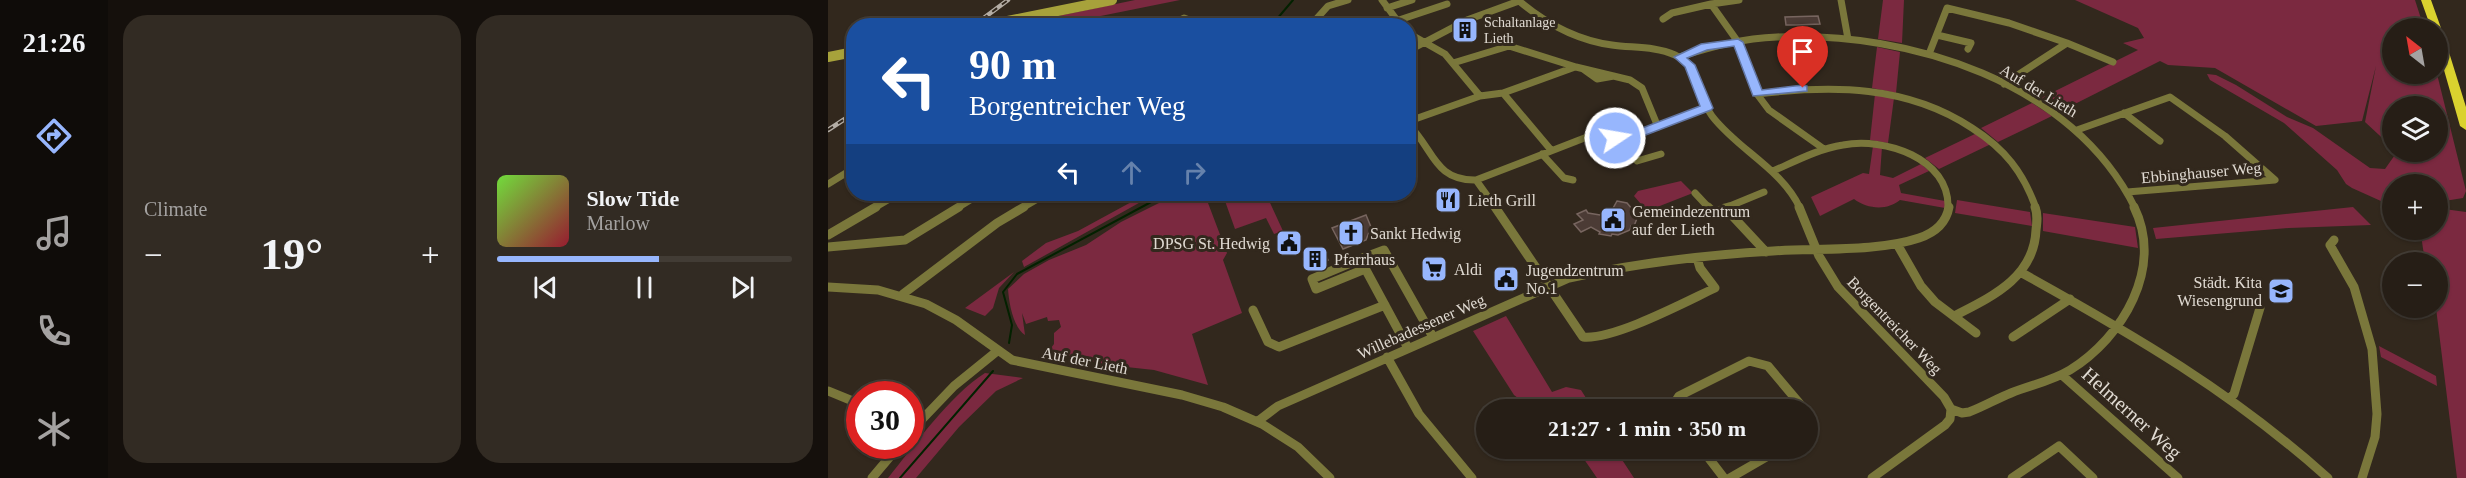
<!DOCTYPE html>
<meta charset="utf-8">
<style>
body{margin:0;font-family:"Times New Roman",serif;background:#322b23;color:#f1f3f6;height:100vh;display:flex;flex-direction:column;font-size:22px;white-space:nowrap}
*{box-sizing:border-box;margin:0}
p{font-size:20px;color:#a4a2a1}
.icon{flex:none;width:33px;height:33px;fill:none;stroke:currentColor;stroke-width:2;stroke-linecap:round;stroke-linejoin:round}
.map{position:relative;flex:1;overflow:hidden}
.details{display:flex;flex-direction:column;gap:15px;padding:15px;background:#15100c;width:720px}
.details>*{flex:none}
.banner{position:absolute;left:18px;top:18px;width:570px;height:183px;border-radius:24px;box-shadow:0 2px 4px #0004,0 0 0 2px #423c35;background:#1a4fa0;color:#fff;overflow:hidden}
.needle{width:39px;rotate:329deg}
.tools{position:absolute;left:1554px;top:18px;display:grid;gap:12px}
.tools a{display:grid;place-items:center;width:66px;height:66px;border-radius:50%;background:#261e16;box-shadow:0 2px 4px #0004,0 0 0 2px #423c35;font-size:30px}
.speed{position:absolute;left:18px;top:381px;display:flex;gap:12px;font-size:30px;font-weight:700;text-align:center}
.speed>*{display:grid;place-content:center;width:78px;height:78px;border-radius:50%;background:#261e16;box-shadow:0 2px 4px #0004,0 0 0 2px #423c35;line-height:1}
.speed .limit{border:9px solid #d22;background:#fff;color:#111}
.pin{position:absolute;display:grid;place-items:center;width:51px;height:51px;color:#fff;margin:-62px -26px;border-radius:50% 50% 50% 0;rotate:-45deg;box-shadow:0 0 6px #0007}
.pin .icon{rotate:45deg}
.me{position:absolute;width:66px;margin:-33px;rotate:78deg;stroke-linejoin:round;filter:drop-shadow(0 0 4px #0008)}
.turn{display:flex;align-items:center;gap:21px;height:126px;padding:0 24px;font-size:27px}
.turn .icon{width:78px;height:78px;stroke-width:2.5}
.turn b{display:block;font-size:42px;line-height:51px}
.lanes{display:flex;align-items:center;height:57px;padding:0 24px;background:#0003;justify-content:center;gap:30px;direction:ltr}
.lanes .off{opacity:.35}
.big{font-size:45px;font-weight:600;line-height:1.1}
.details .tile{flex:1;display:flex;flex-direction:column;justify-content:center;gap:9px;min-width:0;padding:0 21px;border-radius:24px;background:#322b23}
.song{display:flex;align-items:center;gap:18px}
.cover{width:72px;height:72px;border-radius:9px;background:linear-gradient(135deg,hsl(100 70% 55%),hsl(350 70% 35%))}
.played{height:6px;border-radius:3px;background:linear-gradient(90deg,#97b6fd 55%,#423c35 55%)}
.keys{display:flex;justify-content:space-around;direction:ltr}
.heat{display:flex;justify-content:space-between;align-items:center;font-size:33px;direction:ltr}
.details .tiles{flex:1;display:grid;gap:15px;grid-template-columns:repeat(2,1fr)}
.trip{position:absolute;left:648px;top:399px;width:342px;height:60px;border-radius:30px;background:#261e16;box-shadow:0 2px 4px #0004,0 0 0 2px #423c35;font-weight:600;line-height:60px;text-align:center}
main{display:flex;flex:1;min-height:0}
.menu{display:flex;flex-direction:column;width:108px;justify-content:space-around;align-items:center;background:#0f0c09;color:#a4a2a1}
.menu .icon{width:42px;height:42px}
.menu .active{color:#97b6fd}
.menu b{font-size:27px;color:#f1f3f6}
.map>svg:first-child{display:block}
</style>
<main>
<nav class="menu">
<b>21:26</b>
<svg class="icon active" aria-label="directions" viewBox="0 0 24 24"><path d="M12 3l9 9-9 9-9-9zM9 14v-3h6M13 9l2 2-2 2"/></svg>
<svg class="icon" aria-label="music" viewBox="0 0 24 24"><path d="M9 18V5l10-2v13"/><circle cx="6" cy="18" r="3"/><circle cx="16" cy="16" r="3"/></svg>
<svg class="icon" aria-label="phone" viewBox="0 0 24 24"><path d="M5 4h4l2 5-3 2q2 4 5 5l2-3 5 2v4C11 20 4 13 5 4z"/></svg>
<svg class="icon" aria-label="climate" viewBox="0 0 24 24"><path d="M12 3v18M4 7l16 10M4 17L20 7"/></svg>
</nav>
<section class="details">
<div class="tiles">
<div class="tile"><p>Climate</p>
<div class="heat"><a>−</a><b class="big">19°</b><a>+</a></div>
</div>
<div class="tile">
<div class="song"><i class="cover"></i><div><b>Slow Tide</b><p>Marlow</p></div></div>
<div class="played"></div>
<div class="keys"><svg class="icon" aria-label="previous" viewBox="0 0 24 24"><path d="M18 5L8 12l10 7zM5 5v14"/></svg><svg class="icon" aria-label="pause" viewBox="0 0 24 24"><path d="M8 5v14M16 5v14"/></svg><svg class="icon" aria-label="next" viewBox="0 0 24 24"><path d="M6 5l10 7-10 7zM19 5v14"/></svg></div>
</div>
</div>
</section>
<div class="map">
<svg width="1638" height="478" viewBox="0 0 1638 478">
<rect width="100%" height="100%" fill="#32281d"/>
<path fill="#7b2940" d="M307 0H352L228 25 182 26Z
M1055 0H1076L1074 43 1050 39Z
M1247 0H1587L1596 28H1564V74H1609L1638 191 1635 198 1610 202V184H1564V206L1524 188 1518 184 1509 170 1456 123 1382 80 1379 74 1388 75 1408 85 1459 117 1485 128 1542 168 1557 169 1569 152H1610V106H1564V147L1537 122 1548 66 1534 121 1488 126 1387 68 1340 65 1332 61 1233 111 1213 98 1310 50 1295 43 1316 38 1310 28Z
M1049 47 1072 52 1068 93 1044 88Z
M1047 94 1066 98 1060 143 1042 140Z
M1204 103 1224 116 1170 142 1153 128Z
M1149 133 1163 144 1111 169 1097 158Z
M1045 146 1054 147 1052 175 1065 178 1093 164 1101 171 1071 185 1073 193 1117 201V208L1072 200C1059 211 1039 209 1026 199L992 216 983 197 1035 173 1041 174Z
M853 181 865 193 819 211 806 196 810 191Z
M318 194H327L196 267 194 261 218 243 250 231Z
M349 194H356L352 196 358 194H394L380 203 399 253 395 260 414 313 364 334 380 385 326 370 280 365 220 352 226 344V333L233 327 231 320 220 321 219 317 198 324 194 313 197 335C185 327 181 303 180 289L196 274 221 260 258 245 293 222Z
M418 194H438L455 231 446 234 438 218 407 229 397 201Z
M1129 200 1202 212 1204 226 1127 213Z
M1525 207 1543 225 1461 228 1328 239 1325 228Z
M1616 209 1638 212V478H1629L1608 308 1610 262H1597L1593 235 1590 230H1610V210Z
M1215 213 1307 227 1310 248 1215 231Z
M186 272 171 288 165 308 157 316 137 308Z
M678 316 724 392 738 387 753 390 765 409H704L686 395 645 331Z
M1551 346 1608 376 1609 386 1553 357Z
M157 373 195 378 168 391 131 427 88 478H60C86 446 122 395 157 373Z
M749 449H787L806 478H769Z"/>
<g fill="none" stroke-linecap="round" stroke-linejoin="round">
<path stroke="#032100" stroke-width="2" d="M443 26 465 0
M181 343 184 325 175 292 189 274 338 194
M72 478 165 371"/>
</g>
<path fill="#4b3b35" stroke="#77655f" stroke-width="1.5" d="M990 16 992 24 968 25H958L957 17Z
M789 201 799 203 810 216 806 226H803L802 230 790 235 784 234 783 236 771 234 772 232 763 227 753 232 746 224 755 220 749 214 758 210 760 213 772 215 784 210Z
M538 215 543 227 538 240 515 249 504 228Z
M496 251 500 260 479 268 475 259Z
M679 268 688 282 675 287 667 274Z"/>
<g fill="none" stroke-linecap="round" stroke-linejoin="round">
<path stroke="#7a773b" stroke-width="7" d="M554 0 571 23
M690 0C717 23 748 40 784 45 804 48 827 46 847 55 872 67 869 96 884 116 910 150 953 168 972 208
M911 0 883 4 910 42 929 94 941 110 996 149
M1013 0 1020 39
M559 8 584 0
M835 19 844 13 883 4
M341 26 356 18 377 26
M482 26 500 6 520 0
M553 26 619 4
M580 33 617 54 652 96 675 93 723 150
M1109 35 1143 43 1140 49
M1239 43 1285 62
M580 51 639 20 691 1
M1101 54 1119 8 1181 23 1239 43 1176 84
M851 57C883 47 915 38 949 37 1081 31 1245 82 1307 208
M625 63 681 46 748 67 802 80 814 88 830 127
M755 69 769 79 786 76
M675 93 747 67
M929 94C1005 85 1079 85 1144 128 1177 149 1195 172 1208 208
M1296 113 1332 141
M580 124C606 149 606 181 648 180L759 137 811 134 879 108
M581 124 587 119 652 96
M1249 130 1342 97 1397 136 1447 180 1299 192
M787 136 809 161 833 154
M714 154 736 178 745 180
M945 171C968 161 990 149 1015 145 1056 137 1122 158 1120 208
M648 180 668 208
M0 184 26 168
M867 193 881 208
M46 208 70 194
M129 208 152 194
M194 208 218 194
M897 208 936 192"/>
<path stroke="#7a773b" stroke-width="9" d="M667 207 755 337C786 340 857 302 887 288L872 268 869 258
M880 207 886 213 901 207
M971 207 991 256 1010 287 1116 397 1123 409
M897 208 938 252
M0 235 48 207
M1506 240 1502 245 1526 287 1544 349 1549 414 1547 437 1534 478
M1069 244 1093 286 1107 302 1148 333
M0 247 77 240 131 207
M532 259 484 279 488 289 537 269
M1194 273C1306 335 1404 392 1500 478
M0 287 50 290 98 304 128 320 184 360 354 395 395 407 434 424 470 447 502 478
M75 294 169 223 196 207
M425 310 440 342 451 347 557 305
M1126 316C1163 297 1206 278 1208 230 1209 222 1210 214 1207 207
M1185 337 1242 299
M580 348 532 259 556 250 605 337
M559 357 591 414 644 478
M1235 376 1350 478
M0 391 32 404
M1402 398 1406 394 1432 308
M1123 409 1134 413 1141 412C1155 407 1168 399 1183 393 1203 385 1224 381 1242 370 1295 337 1336 268 1306 207
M846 410V404L851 396 921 361 940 366 977 410
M980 413 985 425 980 433
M430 421 450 406 741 278C809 263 876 255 945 251 989 248 1050 252 1091 238 1106 233 1118 224 1121 207
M82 432 126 386 168 352
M873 448 896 478
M44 478 71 446
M902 478 954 448
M1044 478 1117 425 1122 419 1123 409
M1184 478 1231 446 1265 478"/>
<path stroke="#a7a23b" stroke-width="10" d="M155 26 284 0
M0 57 26 52"/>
<path fill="#dad22f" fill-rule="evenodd" d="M1593 0H1603L1613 28 1612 30 1615 33 1638 107V130L1632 126 1610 49V28H1603Z"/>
<g stroke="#b4ada5" stroke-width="4.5">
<path id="rail" d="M145 26 180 0
M0 130 26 113"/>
</g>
<use href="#rail" stroke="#32281d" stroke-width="2" stroke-dasharray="6" stroke-linecap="butt"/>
</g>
<path fill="#97b6fd" stroke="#6276a4" stroke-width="1.5" d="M910 39 915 42 934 90 975 85 979 86V91L925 96 906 46 879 50 859 58 867 65 885 108 883 110 815 136 783 141 781 138 783 133 809 130 872 106 857 67 846 57 873 44Z"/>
<defs>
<g id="building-square" transform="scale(1.35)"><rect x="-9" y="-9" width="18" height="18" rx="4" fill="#97b6fd" stroke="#32281d"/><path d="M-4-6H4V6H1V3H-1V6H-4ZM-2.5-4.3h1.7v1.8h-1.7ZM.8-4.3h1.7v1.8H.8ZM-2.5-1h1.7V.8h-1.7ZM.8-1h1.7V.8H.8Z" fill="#111"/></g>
<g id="restaurant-square" transform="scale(1.35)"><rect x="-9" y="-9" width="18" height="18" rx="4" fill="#97b6fd" stroke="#32281d"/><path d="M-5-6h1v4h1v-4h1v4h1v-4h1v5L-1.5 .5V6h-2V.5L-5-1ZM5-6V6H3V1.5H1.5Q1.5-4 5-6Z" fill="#111"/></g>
<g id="civic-square" transform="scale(1.35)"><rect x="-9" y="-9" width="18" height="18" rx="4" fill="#97b6fd" stroke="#32281d"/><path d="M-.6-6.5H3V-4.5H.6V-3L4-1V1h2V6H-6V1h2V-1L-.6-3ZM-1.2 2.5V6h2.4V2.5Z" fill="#111"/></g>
<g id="church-square" transform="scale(1.35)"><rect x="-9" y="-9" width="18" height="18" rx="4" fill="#97b6fd" stroke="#32281d"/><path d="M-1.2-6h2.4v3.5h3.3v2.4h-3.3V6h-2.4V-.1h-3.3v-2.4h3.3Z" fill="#111"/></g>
<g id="supermarket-square" transform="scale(1.35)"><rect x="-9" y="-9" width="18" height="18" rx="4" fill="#97b6fd" stroke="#32281d"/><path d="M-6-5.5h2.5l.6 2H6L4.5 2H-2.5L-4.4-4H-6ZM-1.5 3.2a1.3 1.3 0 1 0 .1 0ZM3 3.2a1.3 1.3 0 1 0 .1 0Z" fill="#111"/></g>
<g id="school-square" transform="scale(1.35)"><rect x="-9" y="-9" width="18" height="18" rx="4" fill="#97b6fd" stroke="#32281d"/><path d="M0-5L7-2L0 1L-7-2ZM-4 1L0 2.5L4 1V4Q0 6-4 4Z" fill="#111"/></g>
</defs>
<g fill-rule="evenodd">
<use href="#building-square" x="637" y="30"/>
<use href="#restaurant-square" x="620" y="200"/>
<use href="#civic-square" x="785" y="220"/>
<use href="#church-square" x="523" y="233"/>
<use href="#civic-square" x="461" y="243"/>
<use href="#building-square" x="487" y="259"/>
<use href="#supermarket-square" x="606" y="269"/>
<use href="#civic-square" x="678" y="279"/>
<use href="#school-square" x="1453" y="291"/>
</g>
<g text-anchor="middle" stroke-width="6" stroke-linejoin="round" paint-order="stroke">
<g font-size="14" fill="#e0dad2" stroke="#32281d" text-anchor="start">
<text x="656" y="27">Schaltanlage<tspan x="656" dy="16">Lieth</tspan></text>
</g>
<g font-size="16" fill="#e0dad2" stroke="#32281d">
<text transform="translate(1211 90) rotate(31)" y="6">Auf der Lieth</text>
<text transform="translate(1373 172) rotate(-5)" y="6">Ebbinghauser Weg</text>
<text transform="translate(1067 325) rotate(46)" y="6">Borgentreicher Weg</text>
<text transform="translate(593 326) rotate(-24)" y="6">Willebadessener Weg</text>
<text transform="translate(257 360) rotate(11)" y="6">Auf der Lieth</text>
</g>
<g font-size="16" fill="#e0dad2" stroke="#32281d" text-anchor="start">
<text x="640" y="206">Lieth Grill</text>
<text x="804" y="217">Gemeindezentrum<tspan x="804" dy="18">auf der Lieth</tspan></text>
<text x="542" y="239">Sankt Hedwig</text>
<text x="442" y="249" text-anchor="end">DPSG St. Hedwig</text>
<text x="506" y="265">Pfarrhaus</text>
<text x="626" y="275">Aldi</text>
<text x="698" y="276">Jugendzentrum<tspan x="698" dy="18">No.1</tspan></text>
<text x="1434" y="288" text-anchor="end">Städt. Kita<tspan x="1434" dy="18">Wiesengrund</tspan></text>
</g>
<g font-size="20" fill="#e0dad2" stroke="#32281d">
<text transform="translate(1304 413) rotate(42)" y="7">Helmerner Weg</text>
</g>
</g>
</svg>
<div class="tools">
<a><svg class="needle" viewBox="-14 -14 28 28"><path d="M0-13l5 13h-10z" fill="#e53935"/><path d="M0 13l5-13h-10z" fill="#a4a2a1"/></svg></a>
<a><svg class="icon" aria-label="layers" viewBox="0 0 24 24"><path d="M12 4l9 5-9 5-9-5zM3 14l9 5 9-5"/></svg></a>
<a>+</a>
<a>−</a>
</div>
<div class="speed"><div class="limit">30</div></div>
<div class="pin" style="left:975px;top:88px;background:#d93025"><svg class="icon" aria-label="arrive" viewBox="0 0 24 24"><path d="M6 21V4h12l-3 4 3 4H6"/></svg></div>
<svg class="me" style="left:787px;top:138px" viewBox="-20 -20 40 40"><circle r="17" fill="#97b6fd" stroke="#fff" stroke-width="3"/><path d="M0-11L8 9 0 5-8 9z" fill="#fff"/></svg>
<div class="trip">21:27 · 1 min · 350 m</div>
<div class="banner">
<div class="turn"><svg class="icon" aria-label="left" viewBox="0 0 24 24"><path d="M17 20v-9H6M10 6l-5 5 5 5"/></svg><div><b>90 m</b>Borgentreicher Weg</div></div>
<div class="lanes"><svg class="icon" aria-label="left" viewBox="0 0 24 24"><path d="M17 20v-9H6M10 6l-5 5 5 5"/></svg><svg class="icon off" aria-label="ahead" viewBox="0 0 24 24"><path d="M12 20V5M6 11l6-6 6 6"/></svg><svg class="icon off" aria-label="right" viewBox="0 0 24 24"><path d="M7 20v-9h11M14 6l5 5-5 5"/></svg></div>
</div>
</div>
</main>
